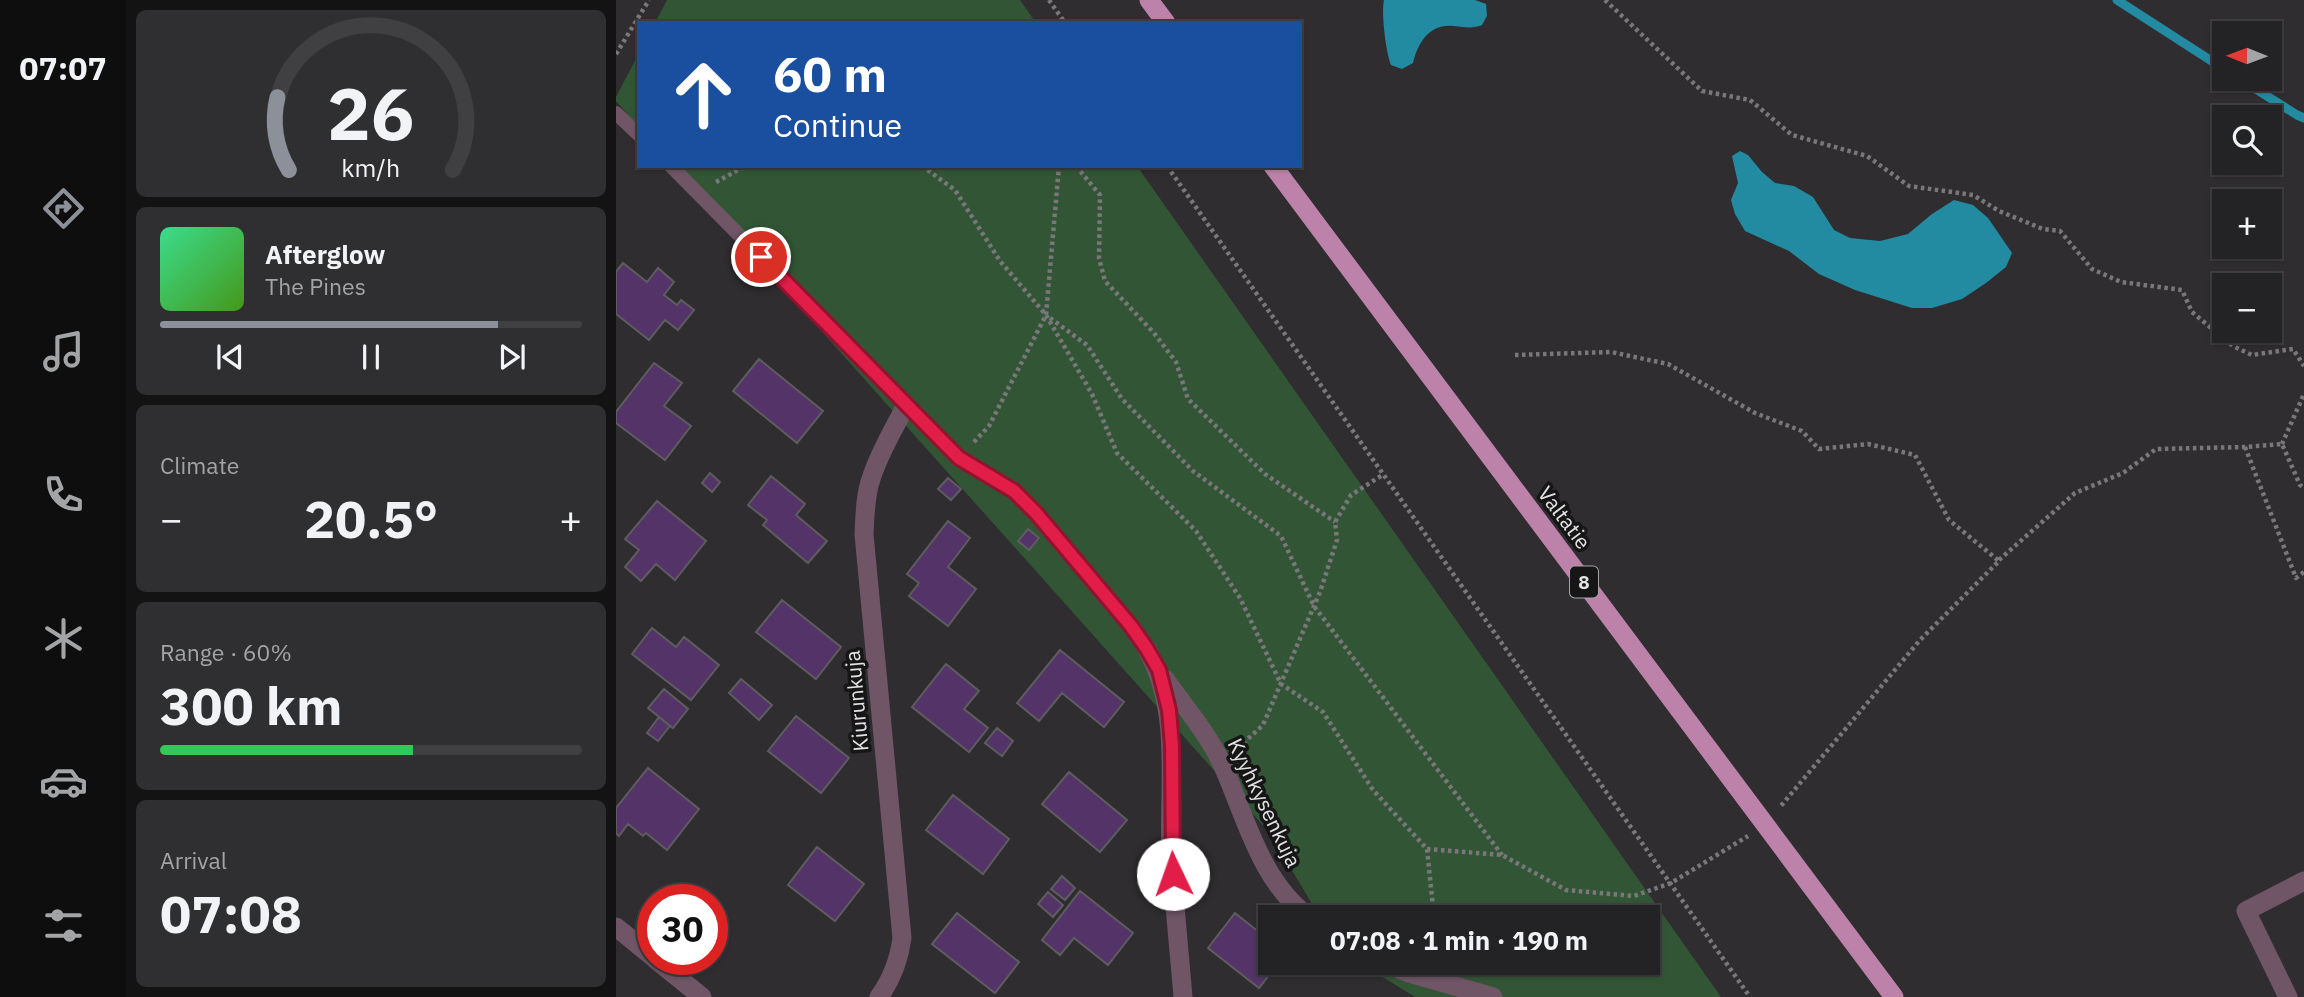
<!DOCTYPE html>
<meta charset="utf-8">
<style>
body{margin:0;font-family:"IBM Plex Sans",sans-serif;background:#2f2f31;color:#f1f3f6;height:100vh;display:flex;flex-direction:column;font-size:26px;white-space:nowrap}
*{box-sizing:border-box;margin:0}
p{font-size:23px;color:#a3a4a6}
.icon{flex:none;width:38px;height:38px;fill:none;stroke:currentColor;stroke-width:2;stroke-linecap:round;stroke-linejoin:round}
.map{position:relative;flex:1;overflow:hidden}
.sheet{display:flex;flex-direction:column;gap:10px;padding:10px;background:#131314;width:490px}
.sheet>*{flex:none}
.hud{position:absolute;left:21px;top:21px;width:665px;height:147px;border-radius:0px;box-shadow:0 2px 5px #0004,0 0 0 2px #403f41;background:#1a4fa0;color:#fff;overflow:hidden}
.needle{width:46px;rotate:271deg}
.controls{position:absolute;left:1596px;top:21px;display:grid;gap:14px}
.controls a{display:grid;place-items:center;width:70px;height:70px;border-radius:0px;background:#232224;box-shadow:0 2px 5px #0004,0 0 0 2px #403f41;font-size:35px}
.speed{position:absolute;left:21px;top:884px;display:flex;gap:14px;font-size:35px;font-weight:700;text-align:center}
.speed>*{display:grid;place-content:center;width:91px;height:91px;border-radius:50%;background:#232224;box-shadow:0 2px 5px #0004,0 0 0 2px #403f41;line-height:1}
.speed .limit{border:10px solid #d22;background:#fff;color:#111}
.pin{position:absolute;display:grid;place-items:center;width:60px;height:60px;color:#fff;margin:-30px;border:4px solid #fff;border-radius:50%;box-shadow:0 2px 7px #0007}
.me{position:absolute;width:77px;margin:-38px;rotate:357deg;stroke-linejoin:round;filter:drop-shadow(0 0 5px #0008)}
.turn{display:flex;align-items:center;gap:24px;height:147px;padding:0 21px;font-size:32px}
.turn .icon{width:91px;height:91px;stroke-width:2.5}
.turn b{display:block;font-size:49px;line-height:60px}
.big{font-size:52px;font-weight:700;line-height:1.1}
.sheet .card{flex:1;display:flex;flex-direction:column;justify-content:center;gap:10px;min-width:0;padding:0 24px;border-radius:10px;background:#2f2f31}
.sheet .dial{align-items:center;gap:0}
.dial svg{height:182px;overflow:visible;fill:none;stroke:#403f41;stroke-width:7;stroke-linecap:round;text-anchor:middle}
.dial text{fill:#f1f3f6;stroke:none}
.song{display:flex;align-items:center;gap:21px}
.cover{width:84px;height:84px;border-radius:10px;background:linear-gradient(135deg,hsl(150 70% 55%),hsl(100 70% 35%))}
.played{height:7px;border-radius:4px;background:linear-gradient(90deg,#8c9099 80%,#403f41 80%)}
.keys{display:flex;justify-content:space-around;direction:ltr}
.heat{display:flex;justify-content:space-between;align-items:center;font-size:38px;direction:ltr}
.charge{height:10px;border-radius:5px;background:linear-gradient(90deg,#34c759 60%,#403f41 0)}
.trip{position:absolute;left:642px;top:905px;width:402px;height:70px;border-radius:0px;background:#232224;box-shadow:0 2px 5px #0004,0 0 0 2px #403f41;font-weight:700;line-height:70px;text-align:center}
main{display:flex;flex:1;min-height:0}
.tab-bar{display:flex;flex-direction:column;width:126px;justify-content:space-around;align-items:center;background:#0e0e0e;color:#a3a4a6}
.tab-bar .icon{width:49px;height:49px}
.tab-bar .selected{color:#8c9099}
.tab-bar b{font-size:32px;color:#f1f3f6}
.map>svg:first-child{display:block}
</style>
<main>
<nav class="tab-bar">
<b>07:07</b>
<svg class="icon selected" aria-label="directions" viewBox="0 0 24 24"><path d="M12 3l9 9-9 9-9-9zM9 14v-3h6M13 9l2 2-2 2"/></svg>
<svg class="icon" aria-label="music" viewBox="0 0 24 24"><path d="M9 18V5l10-2v13"/><circle cx="6" cy="18" r="3"/><circle cx="16" cy="16" r="3"/></svg>
<svg class="icon" aria-label="phone" viewBox="0 0 24 24"><path d="M5 4h4l2 5-3 2q2 4 5 5l2-3 5 2v4C11 20 4 13 5 4z"/></svg>
<svg class="icon" aria-label="climate" viewBox="0 0 24 24"><path d="M12 3v18M4 7l16 10M4 17L20 7"/></svg>
<svg class="icon" aria-label="car" viewBox="0 0 24 24"><path d="M5 17H2v-5l4-1 3-4h7l3 4 3 1v5h-3M9 17h6M6 11h13"/><circle cx="7" cy="17" r="2"/><circle cx="17" cy="17" r="2"/></svg>
<svg class="icon" aria-label="filters" viewBox="0 0 24 24"><path d="M4 7h16M4 17h16"/><circle cx="9" cy="7" r="2"/><circle cx="15" cy="17" r="2"/></svg>
</nav>
<section class="sheet">
<div class="card dial"><svg viewBox="0 0 100 80">
<path d="M14 69A42 42 0 1 1 86 69"/>
<path d="M14 69A42 42 0 0 1 9 37" stroke="#8c9099"/>
<text x="50" y="56" font-size="32" font-weight="700">26</text>
<text x="50" y="72" font-size="11">km/h</text>
</svg></div>
<div class="card">
<div class="song"><i class="cover"></i><div><b>Afterglow</b><p>The Pines</p></div></div>
<div class="played"></div>
<div class="keys"><svg class="icon" aria-label="previous" viewBox="0 0 24 24"><path d="M18 5L8 12l10 7zM5 5v14"/></svg><svg class="icon" aria-label="pause" viewBox="0 0 24 24"><path d="M8 5v14M16 5v14"/></svg><svg class="icon" aria-label="next" viewBox="0 0 24 24"><path d="M6 5l10 7-10 7zM19 5v14"/></svg></div>
</div>
<div class="card"><p>Climate</p>
<div class="heat"><a>−</a><b class="big">20.5°</b><a>+</a></div>
</div>
<div class="card"><p>Range · 60%</p><b class="big">300 km</b><div class="charge"></div></div>
<div class="card"><p>Arrival</p><b class="big">07:08</b></div>
</section>
<div class="map">
<svg width="1688" height="997" viewBox="0 0 1688 997">
<rect width="100%" height="100%" fill="#2f2d30"/>
<path fill="#325635" d="M51 0H404L420 23H39Z
M23 53V127L0 101V97Z
M58 166H521L1105 997H799L744 963 1032 962V917H704L653 832Z"/>
<path fill="#238ba1" d="M768 0H859L870 4 871 16 866 25C857 29 848 27 838 26 814 23 802 42 797 63L786 69 775 65C770 52 765 14 768 0Z
M1124 151 1132 155 1146 172 1159 183 1178 186 1197 197 1218 230 1234 238 1264 241 1292 234 1316 214 1338 200 1357 205 1372 218 1396 253 1390 267 1370 283 1346 299 1316 308H1296L1239 290 1203 274 1173 251 1129 231 1119 214 1115 200 1122 183 1116 156Z"/>
<g fill="none" stroke-linecap="round" stroke-linejoin="round">
<path stroke="#238ba1" stroke-width="9" d="M1501 0 1608 69
M1624 79 1681 115 1688 118"/>
</g>
<path fill="#543368" stroke="#5d5c5e" stroke-width="2" d="M7 263 31 282 42 268 58 282 48 295 61 305 65 300 78 310 62 330 49 320 33 340 0 314V272Z
M143 359 207 411 181 443 117 391Z
M38 363 66 383 48 406 75 426 49 460 0 423V412Z
M94 473 104 482 96 492 86 483Z
M155 476 189 504 180 515 211 541 192 563 147 525 151 520 132 505Z
M332 478 345 489 335 500 322 489Z
M41 501 90 541 59 580 40 564 25 581 9 567 23 550 9 539Z
M332 521 354 538 332 567 360 589 332 626 293 596 303 583 291 574Z
M412 529 423 538 413 550 402 541Z
M166 600 225 647 200 679 140 632Z
M36 628 60 647 68 637 103 665 75 700 16 654Z
M444 650 508 702 488 727 446 693 423 721 401 703Z
M330 664 363 691 348 709 372 728 353 752 296 707Z
M125 679 156 705 143 720 113 693Z
M48 689 72 709 57 728 32 708Z
M180 716 233 758 205 793 152 751Z
M43 717 54 726 42 741 31 733Z
M381 728 397 741 386 756 369 743Z
M32 768 83 809 51 850 30 833 27 836 12 824 3 836 0 833V808Z
M453 772 511 820 484 852 426 804Z
M337 795 393 839 367 874 310 830Z
M201 847 248 884 219 921 172 885Z
M446 876 459 888 449 900 435 889Z
M464 891 517 933 492 965 458 938 444 955 426 940Z
M432 892 447 905 437 917 422 904Z
M341 913 403 962 379 993 316 944Z
M619 913 654 941V962H663L643 988 592 948Z"/>
<g fill="none" stroke-linecap="round" stroke-linejoin="round">
<path stroke="#79777a" stroke-width="4.5" stroke-dasharray="3.5 3.5" stroke-linecap="butt" d="M433 0 449 23
M989 0 1086 91 1134 100 1176 135 1251 156 1293 186 1357 195 1383 211 1427 229 1444 231 1476 269 1505 282 1566 290 1576 312 1617 346 1636 355 1677 349 1688 366
M0 54 33 0
M306 166 339 190 384 261 430 315 476 394 501 453 580 531 624 598 665 684 707 712 757 790 811 849 818 917
M460 166 484 195 483 258 489 281 538 333 560 362 572 399 649 474 719 522
M551 166 1134 997
M100 182 126 168 186 166
M434 318 471 345 506 399 577 471 665 536 698 606 886 855
M899 355 995 352 1052 364 1139 413 1186 431 1203 449 1252 444 1299 455 1333 520 1383 561 1304 640 1164 807
M358 442 373 426 430 315 443 166
M1666 444 1688 394
M1629 447 1680 578 1688 572
M1383 560 1459 493 1507 473 1540 449 1629 447 1666 444 1684 485 1688 488
M622 748 647 725 704 592 721 540 719 522 735 495 768 474
M811 849 886 855 950 890 1018 896 1055 883 1132 836"/>
<path stroke="#6f5566" stroke-width="14" d="M0 113 23 135
M55 166 343 458 399 491 420 513 515 626 531 649"/>
<path stroke="#6f5566" stroke-width="19" d="M531 649C566 713 552 784 555 853 558 901 563 949 567 997
M549 679C569 707 592 734 606 764 630 817 644 881 693 917
M0 927 37 957
M39 959 86 997
M767 962 790 972 877 997
M263 997C276 979 283 960 286 938L248 534C249 516 249 496 255 479 263 453 278 429 290 405
M1672 997 1630 911 1688 881"/>
<path stroke="#bc82a9" stroke-width="19" d="M533 0 550 23
M657 166 1278 997"/>
</g>
<g fill="none" stroke-linecap="round" stroke-linejoin="round">
<g stroke="#92132f" stroke-width="18">
<path id="route" d="M145 257 343 458 398 491 420 513 515 626 531 649 543 670 553 710 556 746 557 874"/>
</g>
<use href="#route" stroke="#e11d48" stroke-width="12"/>
</g>
<g text-anchor="middle" stroke-width="7" stroke-linejoin="round" paint-order="stroke">
<rect fill="#161617" stroke="#a5a4a6" stroke-width="2" x="954" y="566.5" width="28" height="31" rx="5"/>
<g font-size="19" font-weight="bold" fill="#e2e1e3">
<text x="968" y="589">8</text>
</g>
<g font-size="21" fill="#e2e1e3" stroke="#161617">
<text transform="translate(948 518) rotate(53)" y="7">Valtatie</text>
<text transform="translate(241 701) rotate(-95)" y="7">Kiurunkuja</text>
<text transform="translate(648 803) rotate(64)" y="7">Kyyhkysenkuja</text>
</g>
</g>
</svg>
<div class="controls">
<a><svg class="needle" viewBox="-14 -14 28 28"><path d="M0-13l5 13h-10z" fill="#e53935"/><path d="M0 13l5-13h-10z" fill="#a3a4a6"/></svg></a>
<a><svg class="icon" aria-label="search" viewBox="0 0 24 24"><circle cx="10" cy="10" r="6"/><path d="M15 15l6 6"/></svg></a>
<a>+</a>
<a>−</a>
</div>
<div class="speed"><div class="limit">30</div></div>
<div class="pin" style="left:145px;top:257px;background:#d93025"><svg class="icon" aria-label="arrive" viewBox="0 0 24 24"><path d="M6 21V4h12l-3 4 3 4H6"/></svg></div>
<svg class="me" style="left:557px;top:874px" viewBox="-20 -20 40 40"><circle r="19" fill="#fff"/><path d="M0-13L10 11 0 6-10 11z" fill="#e11d48"/></svg>
<div class="trip">07:08 · 1 min · 190 m</div>
<div class="hud">
<div class="turn"><svg class="icon" aria-label="ahead" viewBox="0 0 24 24"><path d="M12 20V5M6 11l6-6 6 6"/></svg><div><b>60 m</b>Continue</div></div>
</div>
</div>
</main>
